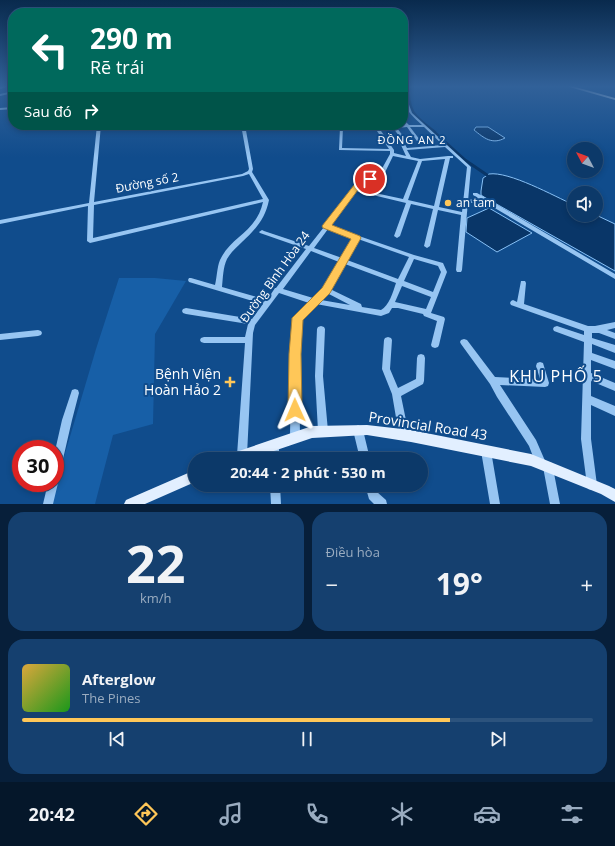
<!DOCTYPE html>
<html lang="vi">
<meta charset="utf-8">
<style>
body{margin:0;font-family:"Open Sans",sans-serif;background:#15406f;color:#f1f3f6;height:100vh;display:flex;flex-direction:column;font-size:15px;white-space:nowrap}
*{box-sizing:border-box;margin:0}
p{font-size:13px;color:#9aacc0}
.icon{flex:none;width:22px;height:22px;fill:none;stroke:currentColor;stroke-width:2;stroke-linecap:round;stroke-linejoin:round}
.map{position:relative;height:504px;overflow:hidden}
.side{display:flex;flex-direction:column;gap:8px;padding:8px;background:#071f3a;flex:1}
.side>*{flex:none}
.banner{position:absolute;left:8px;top:8px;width:400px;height:122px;border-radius:16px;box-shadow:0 2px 6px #0003,0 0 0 1px #2c537d;background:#00695c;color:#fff;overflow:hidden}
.needle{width:26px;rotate:311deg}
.fabs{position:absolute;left:567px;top:142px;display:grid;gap:8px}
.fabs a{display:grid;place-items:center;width:36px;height:36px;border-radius:50%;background:#0c3969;box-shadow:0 2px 6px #0003,0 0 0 1px #2c537d;font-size:20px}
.speed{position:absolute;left:12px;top:440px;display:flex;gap:8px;font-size:20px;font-weight:700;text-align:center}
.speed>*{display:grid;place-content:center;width:52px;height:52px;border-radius:50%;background:#0c3969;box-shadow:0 2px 6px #0003,0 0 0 1px #2c537d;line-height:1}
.speed .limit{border:6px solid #d22;background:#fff;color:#111}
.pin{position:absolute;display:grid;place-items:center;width:34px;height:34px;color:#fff;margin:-17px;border:2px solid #fff;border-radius:50%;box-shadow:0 1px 4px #0007}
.me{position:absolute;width:44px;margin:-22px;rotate:359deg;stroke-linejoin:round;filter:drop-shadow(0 0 3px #0008)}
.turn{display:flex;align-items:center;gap:14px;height:84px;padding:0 16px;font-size:18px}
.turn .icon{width:52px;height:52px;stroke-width:2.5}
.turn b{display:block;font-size:28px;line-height:34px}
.then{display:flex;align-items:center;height:38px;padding:0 16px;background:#0003;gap:8px;font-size:15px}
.big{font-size:30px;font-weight:700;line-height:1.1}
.side .tile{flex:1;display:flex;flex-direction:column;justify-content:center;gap:6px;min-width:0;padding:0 14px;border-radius:16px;background:#15406f}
.side .dial{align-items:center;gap:0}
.dial b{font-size:52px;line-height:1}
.song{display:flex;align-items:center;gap:12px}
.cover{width:48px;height:48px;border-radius:6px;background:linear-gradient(135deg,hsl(40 70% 55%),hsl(120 70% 35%))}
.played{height:4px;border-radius:2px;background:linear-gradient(90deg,#ffc758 75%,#2c537d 75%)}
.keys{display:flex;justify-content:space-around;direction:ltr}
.heat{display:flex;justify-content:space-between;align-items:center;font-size:22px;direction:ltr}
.side .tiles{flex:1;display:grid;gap:8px;grid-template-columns:1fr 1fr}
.tile:last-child{grid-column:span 2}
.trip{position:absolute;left:188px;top:452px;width:240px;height:40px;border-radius:20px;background:#0c3969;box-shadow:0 2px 6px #0003,0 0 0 1px #2c537d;font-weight:700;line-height:40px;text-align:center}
.tab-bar{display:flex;height:64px;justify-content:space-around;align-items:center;background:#05172a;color:#9aacc0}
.tab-bar .icon{width:28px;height:28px}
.tab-bar .active{color:#ffc758}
.tab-bar b{font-size:18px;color:#f1f3f6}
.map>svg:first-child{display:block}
</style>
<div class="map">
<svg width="615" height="504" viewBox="0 0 615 504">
<rect width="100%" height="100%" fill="#104c8c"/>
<path fill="#175fa7" d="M119 278H155L186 281 155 334 153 424 113 435 95 504H50L96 349Z"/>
<path fill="#093668" stroke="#88c1f6" d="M476 127H488L505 138C492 145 484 138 474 130Z
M489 174C509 171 554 196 574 205V215H596L615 224V271L484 197 481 195V191L483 178Z
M489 208 532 233 497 252 466 232 467 218Z"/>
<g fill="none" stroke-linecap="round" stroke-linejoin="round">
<path stroke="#093668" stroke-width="2.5" d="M409 86C407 112 416 117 435 132"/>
<path stroke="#093668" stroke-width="3" d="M433 131 465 160 487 175"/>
<path fill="#97c5f2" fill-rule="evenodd" d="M4 86H10L0 89V87Z
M404 86H406L407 89V99L412 113 471 167 462 270 461 272H457L456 270 461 215 438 210 430 246 427 248 424 246 433 209 411 204 400 236 397 238 394 236 406 203 356 191 330 226 414 255 443 263 447 272 431 313 444 317 445 319 439 345 438 347 435 348 432 347 431 345 437 321 424 316 423 314 398 308H392L389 313 381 316 316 304 302 319 299 354 300 438 298 441 295 443 292 441 290 438 291 354 294 318 309 303 279 293 255 325 253 333 247 455 244 459 239 458 237 455 245 343H204L201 342 200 340 201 338 204 337H245L248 324 186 314 183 313 182 311 183 309 186 308 252 319 263 304 189 282 188 280 189 278H191L215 285C217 277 217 267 220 260 231 236 256 233 263 202L90 243 87 241 88 206 0 224V220L89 203 97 125H101L94 202 242 174 248 171 249 169 241 125H245L253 169 252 172 269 200C265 219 256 229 242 242 237 247 231 252 227 259 223 267 223 278 222 287L267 300 275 288H276L306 249 260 233 259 232 262 230 264 231 309 246 324 227V225L325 224 359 181 379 174 390 154V151L339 150 340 127 343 128 342 148 389 149 373 125 377 126 405 125 403 122V119L409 125H422C414 118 405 110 403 99 403 95 405 91 404 86ZM407 127 417 141H418L420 140 410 127H424L443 145 407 148 404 143 396 137 394 138 401 145 406 156 394 153V150L379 128H393L400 137H401L403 136 397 128ZM445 147 467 167 462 212 439 207 450 158H453V156H448L420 159 411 157 407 150ZM393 156 418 161 403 199 375 193ZM445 159 434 206 408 200 422 161ZM249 174 263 199 93 238 94 205 243 176ZM377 178 371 192 358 189 363 183ZM328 229 354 238 342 258 314 248ZM358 239 409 257 398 279 347 260ZM311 251 339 262 324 288 313 298 283 289ZM414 259 438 266 441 272 433 292 404 281ZM345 264 396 283C393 292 389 306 381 310L362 307 361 304 330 289ZM402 286 431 297 426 309 395 302ZM327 293 350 305 321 300Z
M13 91V93L0 96V94Z
M13 107V109L0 110V108Z
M473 193H477L484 197 615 274V279L481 200 471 203 469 202V200L478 198 473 195Z
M521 281H525L526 283 524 304 588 326H595L615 322V328L607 330 615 333V339L599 333H592V338L615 345V353L592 344V353L615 361V369L591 360V373L615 383V391L591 381V396L615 406V416L591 405V439L597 485 596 489 592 490 588 489 587 485 581 439 584 342 554 331 553 329 554 327 557 326 584 335V331L511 305 510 303 511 301 513 300 517 302Z
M321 326 324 327 325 329 323 376 328 431 326 434 323 436 320 434 318 431 315 376 317 329 318 327Z
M38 330 41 331 42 333 41 335 38 336 0 340V334Z
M388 337 391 338 392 340 390 369 398 388 416 379 417 358 418 355 421 354 424 355 425 358 424 381 423 384 401 396 409 435 407 438 404 440 401 438 399 435 392 394 382 369 384 340 385 338Z
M464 339 467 340 495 377 540 379 536 366 537 363 540 362 543 363 549 383 548 386 545 387 500 385 536 440 546 463 548 462 552 463 560 504H550L543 467 541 468 537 467 529 446 497 397 490 384 461 344 460 342 461 340Z
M75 389 78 390 79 393 72 420 60 472 59 476 55 477V451L62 420 72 390Z
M358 425 361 427 363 430 370 459H360L353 430 355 427Z
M274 440 277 442 279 445V459H269V445L271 442Z
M486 446 489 448 491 451 500 504H490L481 451 483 448Z
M55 479H57L58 483 53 504H43L48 483H55Z
M270 485H280L281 504H271Z
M365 485H375L377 492 386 500 387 504H374L369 499Z"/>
<path fill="#e2efff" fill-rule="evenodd" d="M566 86H572L615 98V100Z
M367 425 411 430 531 454 609 486 615 489V502L601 494 531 466 411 442 367 435 312 438 250 459H227L229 455 233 453 312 426Z
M195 470V482L145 504H124L126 500Z"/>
</g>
<linearGradient id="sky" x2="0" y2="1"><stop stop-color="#092a4d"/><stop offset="0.55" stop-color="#316199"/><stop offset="1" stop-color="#316199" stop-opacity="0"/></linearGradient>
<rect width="615" height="157" fill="url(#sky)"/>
<path fill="#ffc758" stroke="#a68139" d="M370 177 372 178V181L363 183 332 225 360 236 361 238 330 293 303 320 301 354 302 410 300 415 295 417 290 415 288 410 289 354 292 318 322 288 351 239 323 228 322 226 358 180Z"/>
<g fill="#ffc758" stroke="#104c8c" stroke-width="1.5">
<circle cx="448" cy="203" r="4"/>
<path d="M228 376h4v4h4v4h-4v4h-4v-4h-4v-4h4z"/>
</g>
<g text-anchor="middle" stroke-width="4" stroke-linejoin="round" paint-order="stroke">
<g font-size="11" letter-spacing="1" fill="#fff" stroke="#104c8c">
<text x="412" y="144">ĐỒNG AN 2</text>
</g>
<g font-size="12" fill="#fff" stroke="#104c8c">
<text transform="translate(147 183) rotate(-11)" y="4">Đường số 2</text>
<text transform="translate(275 277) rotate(-54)" y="4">Đường Bình Hòa 24</text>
</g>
<g font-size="12" fill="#fff" stroke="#104c8c" text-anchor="start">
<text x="456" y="207">an tam</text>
</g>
<g font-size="14" fill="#fff" stroke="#104c8c" text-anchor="end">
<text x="221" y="379">Bệnh Viện<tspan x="221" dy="16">Hoàn Hảo 2</tspan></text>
</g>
<g font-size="14" fill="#fff" stroke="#104c8c">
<text transform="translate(428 426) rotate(9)" y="5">Provincial Road 43</text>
</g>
<g font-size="16" letter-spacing="1" fill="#fff" stroke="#104c8c">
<text x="556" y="382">KHU PHỐ 5</text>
</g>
</g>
</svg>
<div class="fabs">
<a><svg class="needle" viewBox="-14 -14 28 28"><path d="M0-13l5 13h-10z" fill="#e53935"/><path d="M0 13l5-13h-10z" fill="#9aacc0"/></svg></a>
<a><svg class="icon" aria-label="sound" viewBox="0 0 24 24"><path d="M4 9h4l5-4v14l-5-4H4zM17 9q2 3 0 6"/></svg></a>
</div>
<div class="speed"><div class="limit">30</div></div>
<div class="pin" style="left:370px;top:179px;background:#d93025"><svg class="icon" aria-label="arrive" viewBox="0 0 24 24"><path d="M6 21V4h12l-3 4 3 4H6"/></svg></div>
<svg class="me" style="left:295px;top:410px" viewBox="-20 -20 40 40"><path d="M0-17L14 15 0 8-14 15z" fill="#ffc758" stroke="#fff" stroke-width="4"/></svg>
<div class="trip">20:44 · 2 phút · 530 m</div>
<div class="banner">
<div class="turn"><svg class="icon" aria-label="left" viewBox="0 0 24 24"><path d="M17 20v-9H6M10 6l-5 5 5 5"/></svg><div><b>290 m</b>Rẽ trái</div></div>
<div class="then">Sau đó<svg class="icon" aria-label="right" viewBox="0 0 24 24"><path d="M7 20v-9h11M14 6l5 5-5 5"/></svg></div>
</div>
</div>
<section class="side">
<div class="tiles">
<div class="tile dial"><b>22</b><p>km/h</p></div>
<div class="tile"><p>Điều hòa</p>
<div class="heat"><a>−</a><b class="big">19°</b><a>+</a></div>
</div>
<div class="tile">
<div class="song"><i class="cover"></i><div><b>Afterglow</b><p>The Pines</p></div></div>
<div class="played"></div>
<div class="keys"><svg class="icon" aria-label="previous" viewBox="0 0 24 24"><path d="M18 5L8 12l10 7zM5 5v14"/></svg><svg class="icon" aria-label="pause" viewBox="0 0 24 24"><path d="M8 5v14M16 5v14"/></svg><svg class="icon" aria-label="next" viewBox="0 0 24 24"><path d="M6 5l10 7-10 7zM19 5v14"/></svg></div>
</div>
</div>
</section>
<nav class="tab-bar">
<b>20:42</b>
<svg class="icon active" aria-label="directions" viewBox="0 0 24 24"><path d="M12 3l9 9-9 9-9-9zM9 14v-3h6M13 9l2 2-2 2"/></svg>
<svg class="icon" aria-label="music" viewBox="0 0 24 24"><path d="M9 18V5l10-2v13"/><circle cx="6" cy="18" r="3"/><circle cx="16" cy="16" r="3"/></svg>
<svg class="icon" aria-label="phone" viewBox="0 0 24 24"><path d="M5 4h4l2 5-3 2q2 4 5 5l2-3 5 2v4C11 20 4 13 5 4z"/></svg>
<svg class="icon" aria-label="climate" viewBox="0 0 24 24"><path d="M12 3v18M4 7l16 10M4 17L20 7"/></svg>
<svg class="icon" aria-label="car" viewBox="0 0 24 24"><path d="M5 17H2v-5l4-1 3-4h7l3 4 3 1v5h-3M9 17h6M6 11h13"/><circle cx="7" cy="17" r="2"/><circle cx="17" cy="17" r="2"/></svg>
<svg class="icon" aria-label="filters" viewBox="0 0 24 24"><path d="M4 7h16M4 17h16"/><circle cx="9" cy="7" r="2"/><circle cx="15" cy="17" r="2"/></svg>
</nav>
